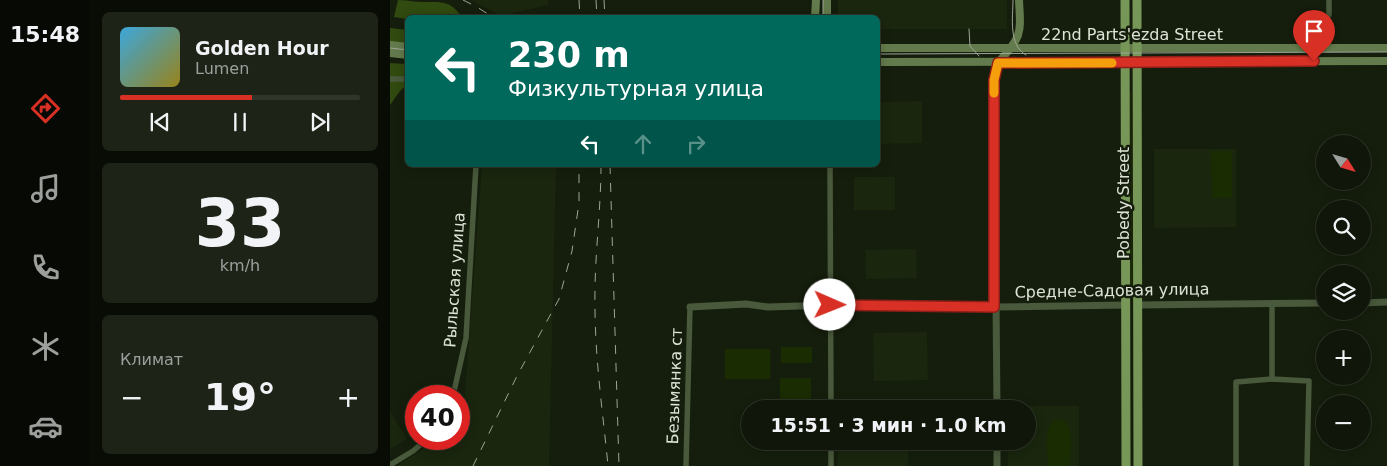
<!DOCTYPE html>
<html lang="ru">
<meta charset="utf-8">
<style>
body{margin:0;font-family:"DejaVu Sans",sans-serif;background:#1e2317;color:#f1f3f6;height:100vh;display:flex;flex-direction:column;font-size:19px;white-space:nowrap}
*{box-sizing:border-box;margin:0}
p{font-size:16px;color:#9c9f9c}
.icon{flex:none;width:28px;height:28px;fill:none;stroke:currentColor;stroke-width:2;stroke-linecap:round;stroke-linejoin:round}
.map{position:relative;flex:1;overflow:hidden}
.sheet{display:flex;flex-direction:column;gap:12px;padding:12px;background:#090c05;width:300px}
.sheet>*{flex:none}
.guide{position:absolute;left:15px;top:15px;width:475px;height:152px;border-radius:8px;box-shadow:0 2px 12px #0003,0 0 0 1px #30352a;background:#00695c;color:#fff;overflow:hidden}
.needle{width:32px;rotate:127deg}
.controls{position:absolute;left:926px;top:135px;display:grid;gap:10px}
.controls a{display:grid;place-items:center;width:55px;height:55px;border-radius:50%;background:#101609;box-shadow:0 2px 12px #0003,0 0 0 1px #30352a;font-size:25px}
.speed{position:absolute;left:15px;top:385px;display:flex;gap:10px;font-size:25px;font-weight:700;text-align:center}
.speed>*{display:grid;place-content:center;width:65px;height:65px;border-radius:50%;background:#101609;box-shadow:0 2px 12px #0003,0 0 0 1px #30352a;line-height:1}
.speed .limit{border:8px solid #d22;background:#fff;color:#111}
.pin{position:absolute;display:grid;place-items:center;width:42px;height:42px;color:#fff;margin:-51px -21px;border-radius:50% 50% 50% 0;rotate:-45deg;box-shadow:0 0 5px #0007}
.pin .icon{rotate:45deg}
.me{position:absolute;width:55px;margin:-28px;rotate:91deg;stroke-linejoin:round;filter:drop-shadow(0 0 4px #0008)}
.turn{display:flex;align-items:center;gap:18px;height:105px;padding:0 20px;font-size:22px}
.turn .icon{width:65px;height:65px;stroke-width:2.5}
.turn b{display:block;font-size:35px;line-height:42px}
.lanes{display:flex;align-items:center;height:48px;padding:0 20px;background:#0003;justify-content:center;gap:25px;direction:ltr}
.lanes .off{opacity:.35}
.big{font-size:38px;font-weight:600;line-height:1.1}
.sheet .card{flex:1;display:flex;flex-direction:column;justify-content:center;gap:8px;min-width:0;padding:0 18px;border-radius:8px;background:#1e2317}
.sheet .dial{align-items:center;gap:0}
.dial b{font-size:65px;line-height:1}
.song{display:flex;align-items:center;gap:15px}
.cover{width:60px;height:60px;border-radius:8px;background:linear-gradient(135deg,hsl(200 70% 55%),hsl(50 70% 35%))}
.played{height:5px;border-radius:2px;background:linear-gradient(90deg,#d93025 55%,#30352a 55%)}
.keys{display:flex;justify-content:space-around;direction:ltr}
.heat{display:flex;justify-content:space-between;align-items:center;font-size:28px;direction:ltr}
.trip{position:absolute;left:351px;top:400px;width:295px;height:50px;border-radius:25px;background:#101609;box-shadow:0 2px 12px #0003,0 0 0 1px #30352a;font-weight:600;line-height:50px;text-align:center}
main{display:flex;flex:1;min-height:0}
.menu{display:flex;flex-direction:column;width:90px;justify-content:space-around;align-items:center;background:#060904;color:#9c9f9c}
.menu .icon{width:35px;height:35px}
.menu .on{color:#d93025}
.menu b{font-size:22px;color:#f1f3f6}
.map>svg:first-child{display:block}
</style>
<main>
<nav class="menu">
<b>15:48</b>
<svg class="icon on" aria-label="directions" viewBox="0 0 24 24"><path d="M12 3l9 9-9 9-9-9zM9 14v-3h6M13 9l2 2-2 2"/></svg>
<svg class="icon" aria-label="music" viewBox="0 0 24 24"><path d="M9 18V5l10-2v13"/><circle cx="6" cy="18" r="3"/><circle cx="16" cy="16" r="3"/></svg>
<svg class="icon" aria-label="phone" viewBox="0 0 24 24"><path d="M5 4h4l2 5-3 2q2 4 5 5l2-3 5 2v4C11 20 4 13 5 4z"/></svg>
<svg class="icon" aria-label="climate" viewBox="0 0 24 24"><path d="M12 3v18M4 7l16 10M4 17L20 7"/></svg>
<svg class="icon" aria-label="car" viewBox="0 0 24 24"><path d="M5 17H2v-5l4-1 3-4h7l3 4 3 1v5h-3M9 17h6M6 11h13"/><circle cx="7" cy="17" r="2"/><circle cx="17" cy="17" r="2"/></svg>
</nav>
<section class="sheet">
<div class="card">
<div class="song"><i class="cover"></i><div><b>Golden Hour</b><p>Lumen</p></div></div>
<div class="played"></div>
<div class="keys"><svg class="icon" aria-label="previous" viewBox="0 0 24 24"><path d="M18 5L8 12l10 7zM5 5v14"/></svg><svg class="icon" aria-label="pause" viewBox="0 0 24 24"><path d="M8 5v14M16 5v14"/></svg><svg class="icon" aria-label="next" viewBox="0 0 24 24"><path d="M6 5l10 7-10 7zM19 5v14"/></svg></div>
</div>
<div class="card dial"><b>33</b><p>km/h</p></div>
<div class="card"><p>Климат</p>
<div class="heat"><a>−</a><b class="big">19°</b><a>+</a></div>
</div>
</section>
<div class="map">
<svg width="997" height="466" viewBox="0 0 997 466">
<rect width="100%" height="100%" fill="#151e0c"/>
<path fill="#1a260e" d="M81 0H158V5L111 16Z
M448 0H617V29H488V18L448 17Z
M532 101V143L488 144V102Z
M764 149H846V227L764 228Z
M92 165H166L159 466H7L48 439H69V425L73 422Z
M464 177H505V210H464Z
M526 249 527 278 476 279 475 250Z
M537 332 538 380 484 381 483 333Z
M618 406H689V466H618V441H638V409H618Z
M0 411 17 439 0 449Z
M448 441H518V466H448Z"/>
<path fill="#1a2c01" d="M741 91 743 297H741L740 92Z
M821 151H842V198H822Z
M391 347H422V363H391Z
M335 349H380V379H335Z
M390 378H421V409H390Z
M667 419C687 419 680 452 680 466H658C658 452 652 425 667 419Z"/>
<path fill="#304a0f" d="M8 0C16 0 25 2 33 2 52 2 60 0 72 17L18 18 17 19 4 17Z
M0 28 17 30V45L0 43Z
M0 63 17 64V85L10 91 0 105Z"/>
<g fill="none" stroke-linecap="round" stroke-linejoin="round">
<path stroke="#49593b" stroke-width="5.5" d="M939 0V15
M0 79H18
M440 165 441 409
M882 304V379
M63 396 76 338 86 165
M441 441V466
M0 465 23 451 37 439
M296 466 300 307
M846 466V382L882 379 919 381 917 466"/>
<path stroke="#49593b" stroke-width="7" d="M972 303 997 302
M748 305 935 303
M300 307 356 304 378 307 441 305 605 307 736 305
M607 409 604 80 608 63
M607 441V466"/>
<path stroke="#637b4c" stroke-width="8" d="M437 0V18
M425 18 426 0
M0 45 18 47
M488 48H997
M0 53 18 55
M488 62 997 61
M608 63C632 35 631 36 629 0"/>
<path stroke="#779758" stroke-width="9" d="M735 0 736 466
M747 0 748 466"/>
<path stroke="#9ea597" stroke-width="1" d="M433 0V18
M623 0C623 17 618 45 636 55
M579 29 580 46 589 56
M0 48 18 50
M488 54 997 52"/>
<path stroke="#9ea597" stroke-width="1" stroke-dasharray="9 9" stroke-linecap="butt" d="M73 0 87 7 104 18
M189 0 190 18
M206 0 207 18
M214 0 215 18
M211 165C211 212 204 259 205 306 205 360 213 413 218 466
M220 165 229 466
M83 466 127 376 169 299 182 251 189 203V165"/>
</g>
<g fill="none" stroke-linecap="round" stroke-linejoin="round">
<g stroke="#8d1f18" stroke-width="12">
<path id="route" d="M440 305 604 307V80L608 63 924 61"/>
</g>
<use href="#route" stroke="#d93025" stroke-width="9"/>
<path stroke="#f59e0b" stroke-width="9" d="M604 93V80L608 63H722"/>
</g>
<g text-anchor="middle" stroke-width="5" stroke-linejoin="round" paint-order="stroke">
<g font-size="16" fill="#dde3d7" stroke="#151e0c">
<text x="742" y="40">22nd Parts'ezda Street</text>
<text transform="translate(733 203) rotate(-90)" y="6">Pobedy Street</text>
<text transform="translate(64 280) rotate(-86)" y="6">Рыльская улица</text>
<text transform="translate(722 290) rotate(-1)" y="6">Средне-Садовая улица</text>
<text transform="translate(284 386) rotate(-88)" y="6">Безымянка ст</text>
</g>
</g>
</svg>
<div class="controls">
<a><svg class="needle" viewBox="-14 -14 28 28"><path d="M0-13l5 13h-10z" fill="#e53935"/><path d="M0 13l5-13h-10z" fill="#9c9f9c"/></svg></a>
<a><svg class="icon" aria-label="search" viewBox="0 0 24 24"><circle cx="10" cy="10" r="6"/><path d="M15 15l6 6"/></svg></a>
<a><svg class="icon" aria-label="layers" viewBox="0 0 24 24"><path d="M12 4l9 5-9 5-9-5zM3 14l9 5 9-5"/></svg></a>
<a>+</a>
<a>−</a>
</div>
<div class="speed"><div class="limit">40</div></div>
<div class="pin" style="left:924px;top:61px;background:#d93025"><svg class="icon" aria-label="arrive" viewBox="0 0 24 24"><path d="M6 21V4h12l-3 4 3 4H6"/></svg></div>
<svg class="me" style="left:440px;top:305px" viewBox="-20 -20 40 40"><circle r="19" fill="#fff"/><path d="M0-13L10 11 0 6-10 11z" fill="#d93025"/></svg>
<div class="trip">15:51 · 3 мин · 1.0 km</div>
<div class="guide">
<div class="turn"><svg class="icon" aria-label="left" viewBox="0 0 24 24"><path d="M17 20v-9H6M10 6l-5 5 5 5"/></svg><div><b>230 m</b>Физкультурная улица</div></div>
<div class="lanes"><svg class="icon" aria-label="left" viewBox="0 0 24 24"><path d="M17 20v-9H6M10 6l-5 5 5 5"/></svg><svg class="icon off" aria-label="ahead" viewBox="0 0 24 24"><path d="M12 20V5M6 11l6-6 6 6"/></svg><svg class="icon off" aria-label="right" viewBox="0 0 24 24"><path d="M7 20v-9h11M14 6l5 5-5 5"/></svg></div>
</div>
</div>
</main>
